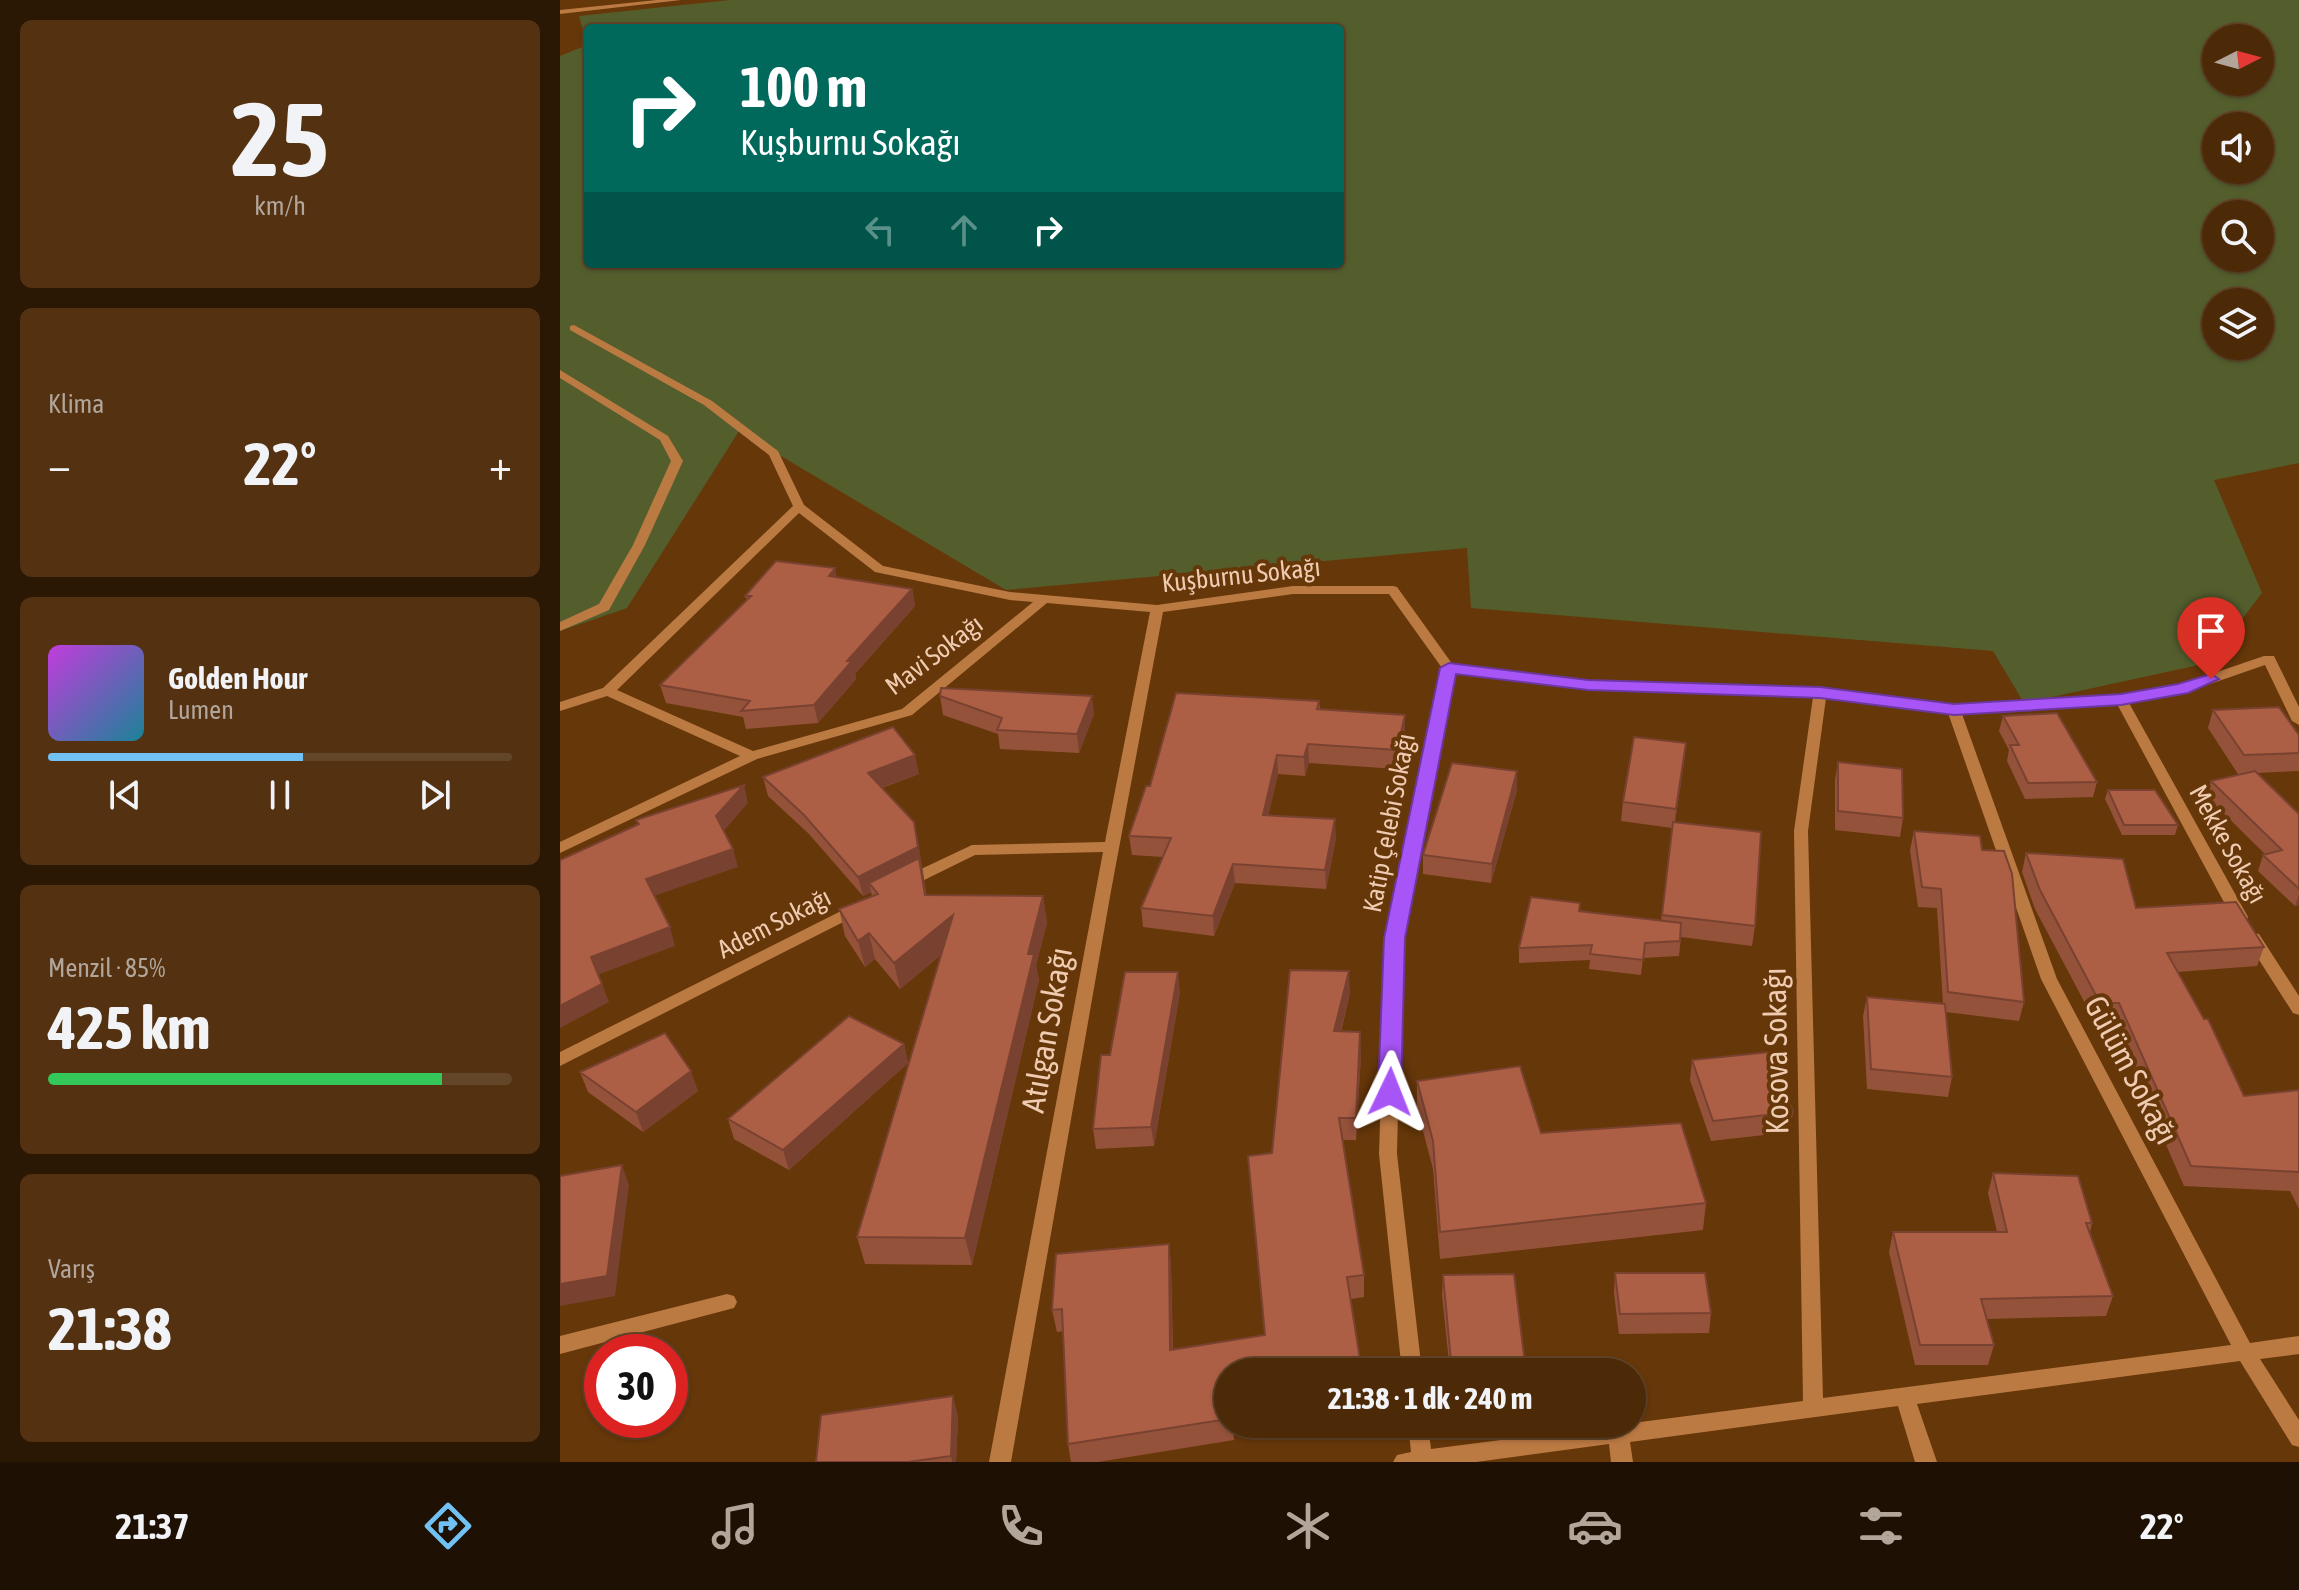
<!DOCTYPE html>
<html lang="tr">
<meta charset="utf-8">
<style>
body{margin:0;font-family:"Asap Condensed",sans-serif;background:#533111;color:#f1f3f6;height:100vh;display:flex;flex-direction:column;font-size:30px;white-space:nowrap}
*{box-sizing:border-box;margin:0}
p{font-size:26px;color:#b2a69b}
.icon{flex:none;width:44px;height:44px;fill:none;stroke:currentColor;stroke-width:2;stroke-linecap:round;stroke-linejoin:round}
.map{position:relative;flex:1;overflow:hidden}
.panel{display:flex;flex-direction:column;gap:20px;padding:20px;background:#2a1704;width:560px}
.panel>*{flex:none}
.hud{position:absolute;left:24px;top:24px;width:760px;height:244px;border-radius:8px;box-shadow:0 2px 6px #0004,0 0 0 2px #634528;background:#00695c;color:#fff;overflow:hidden}
.needle{width:52px;rotate:84deg}
.controls{position:absolute;left:1642px;top:24px;display:grid;gap:16px}
.controls a{display:grid;place-items:center;width:72px;height:72px;border-radius:50%;background:#4c2907;box-shadow:0 2px 6px #0004,0 0 0 2px #634528;font-size:40px}
.speed{position:absolute;left:24px;top:1334px;display:flex;gap:16px;font-size:40px;font-weight:700;text-align:center}
.speed>*{display:grid;place-content:center;width:104px;height:104px;border-radius:50%;background:#4c2907;box-shadow:0 2px 6px #0004,0 0 0 2px #634528;line-height:1}
.speed .limit{border:12px solid #d22;background:#fff;color:#111}
.pin{position:absolute;display:grid;place-items:center;width:68px;height:68px;color:#fff;margin:-82px -34px;border-radius:50% 50% 50% 0;rotate:-45deg;box-shadow:0 0 8px #0007}
.pin .icon{rotate:45deg}
.me{position:absolute;width:88px;margin:-44px;rotate:2deg;stroke-linejoin:round;filter:drop-shadow(0 0 6px #0008)}
.turn{display:flex;align-items:center;gap:28px;height:168px;padding:0 24px;font-size:36px}
.turn .icon{width:104px;height:104px;stroke-width:2.5}
.turn b{display:block;font-size:56px;line-height:68px}
.lanes{display:flex;align-items:center;height:76px;padding:0 24px;background:#0003;justify-content:center;gap:40px;direction:ltr}
.lanes .off{opacity:.35}
.big{font-size:60px;font-weight:700;line-height:1.1}
.panel .card{flex:1;display:flex;flex-direction:column;justify-content:center;gap:12px;min-width:0;padding:0 28px;border-radius:12px;background:#533111}
.panel .dial{align-items:center;gap:0}
.dial b{font-size:104px;line-height:1}
.song{display:flex;align-items:center;gap:24px}
.cover{width:96px;height:96px;border-radius:12px;background:linear-gradient(135deg,hsl(290 70% 55%),hsl(190 70% 35%))}
.played{height:8px;border-radius:4px;background:linear-gradient(90deg,#71c1f5 55%,#634528 55%)}
.keys{display:flex;justify-content:space-around;direction:ltr}
.heat{display:flex;justify-content:space-between;align-items:center;font-size:44px;direction:ltr}
.charge{height:12px;border-radius:6px;background:linear-gradient(90deg,#34c759 85%,#634528 0)}
.trip{position:absolute;left:654px;top:1358px;width:432px;height:80px;border-radius:40px;background:#4c2907;box-shadow:0 2px 6px #0004,0 0 0 2px #634528;font-weight:700;line-height:80px;text-align:center}
.tab-bar{display:flex;height:128px;justify-content:space-around;align-items:center;background:#1e1003;color:#b2a69b}
.tab-bar .icon{width:56px;height:56px}
.tab-bar .selected{color:#71c1f5}
.tab-bar b{font-size:36px;color:#f1f3f6}
main{display:flex;flex:1;min-height:0}
.map>svg:first-child{display:block}
</style>
<main>
<section class="panel">
<div class="card dial"><b>25</b><p>km/h</p></div>
<div class="card"><p>Klima</p>
<div class="heat"><a>−</a><b class="big">22°</b><a>+</a></div>
</div>
<div class="card">
<div class="song"><i class="cover"></i><div><b>Golden Hour</b><p>Lumen</p></div></div>
<div class="played"></div>
<div class="keys"><svg class="icon" aria-label="previous" viewBox="0 0 24 24"><path d="M18 5L8 12l10 7zM5 5v14"/></svg><svg class="icon" aria-label="pause" viewBox="0 0 24 24"><path d="M8 5v14M16 5v14"/></svg><svg class="icon" aria-label="next" viewBox="0 0 24 24"><path d="M6 5l10 7-10 7zM19 5v14"/></svg></div>
</div>
<div class="card"><p>Menzil · 85%</p><b class="big">425 km</b><div class="charge"></div></div>
<div class="card"><p>Varış</p><b class="big">21:38</b></div>
</section>
<div class="map">
<svg width="1739" height="1462" viewBox="0 0 1739 1462">
<rect width="100%" height="100%" fill="#663709"/>
<path fill="#545e2d" fill-rule="evenodd" d="M170 0H1739V463L1654 480 1702 593 1648 663 1464 703 1433 651 911 608 907 548 446 590 179 431 67 608 0 631V56L27 45 19 16ZM28 28H780V264H28ZM1656 38H1700V82H1656ZM1656 126H1700V170H1656ZM1656 214H1700V258H1656ZM1656 302H1700V346H1656Z"/>
<g fill="none" stroke-linecap="round" stroke-linejoin="round">
<path fill="#bc7a43" fill-rule="evenodd" d="M97 0H121L0 14V10Z
M14 325 152 401 218 451 244 505 323 566 450 592 597 605 733 586H833L837 587 893 665 1028 681 1260 689 1394 706 1561 696 1619 685 1704 656H1714L1739 707V725L1732 721 1705 665 1627 692 1569 703 1688 917 1686 921H1674L1672 917 1557 704 1402 714 1497 979 1690 1343 1739 1336V1354L1700 1359 1739 1420V1447L1732 1445 1680 1361 1357 1404 1377 1462H1355L1338 1406 1070 1442 1073 1462H1051L1049 1444 916 1462H833L837 1455 851 1452 848 1424H868L871 1449 1243 1401 1234 831 1253 697 1028 689 895 673 842 938 837 1154 862 1372H842L819 1154 826 938 882 668 829 594H733L603 612 551 891 451 1462H429L543 852 415 855 352 886H342L339 882 342 878 412 845 545 842 590 612 487 603 352 715 197 759 0 853V842L180 756 47 696 0 711V702L43 688 233 506 209 455 144 405 10 330V326ZM239 513 315 572 450 600 473 602 342 709 193 751 57 690ZM1266 698 1388 713 1481 979 1671 1345 1263 1398 1248 831Z
M0 370 108 436 123 461 85 545 49 610 0 631V622L39 604 73 545 111 461 100 440 0 378Z
M297 903 303 904 305 908 303 912 0 1066V1052Z
M1693 933 1699 934 1739 996V1015L1733 1013 1685 938 1687 934Z
M167 1294 174 1296 177 1302 174 1308 0 1354V1336Z"/>
</g>
<path fill="#95523b" d="M277 577 352 589 355 606 295 674 296 679 258 723 186 729 183 717 106 703 100 685 187 600 185 596Z
M380 696 534 714 519 753 440 749 438 734 383 715Z
M759 701 760 709 845 733 837 769 749 763 745 776 718 774 708 816 776 838 766 889 675 883 654 936 583 927 581 908 603 857 572 855 569 836 590 786Z
M1653 710 1739 735V771L1697 773 1739 814V905L1735 906 1698 871 1703 855H1706L1646 796 1651 781 1683 774H1678L1648 728Z
M1443 716 1537 782 1533 797 1465 799 1447 761 1449 750 1439 731Z
M1124 762 1115 822 1195 926 1192 946 1121 937 1119 956 1083 958 1081 975 1029 969 1030 960 959 963V948L1020 912 1101 921 1112 828 1061 821 1063 802Z
M1278 762 1343 818 1340 837 1275 830V780Z
M359 774 322 788 354 822 366 895 483 896 487 923 476 965 479 980 412 1265 305 1264 297 1237 381 955 340 989 315 959 305 967 285 936 279 909 312 896 311 892 303 896 249 834 208 796 203 777Z
M957 790 931 883 863 874V855Z
M1548 790 1618 825 1615 835H1562L1545 799Z
M1354 831 1422 850 1464 1002 1459 1021 1386 1012 1392 1077 1388 1097 1307 1089 1303 1016 1307 997 1383 1004 1377 908 1358 907 1350 850Z
M1466 853 1576 908 1704 947 1697 966 1617 972 1684 1096 1739 1090V1209L1730 1191 1624 1186 1553 1023 1535 1022 1475 909 1462 872Z
M620 992 594 1146 536 1149 533 1129 550 1055Z
M790 993 781 1032 801 1054 796 1140H783L804 1275V1297L791 1299 668 1372V1424H707L673 1429 674 1440 538 1462H511L508 1444 503 1331 497 1332 492 1310 609 1244 611 1266 613 1349 705 1335 712 1153Z
M344 1044 348 1063 229 1170 174 1139 168 1119Z
M1132 1060 1233 1112 1230 1132 1151 1141 1130 1080Z
M20 1072 138 1091 83 1132 28 1092Z
M857 1081 1146 1203 1143 1230 880 1259 873 1169 857 1108Z
M1433 1173 1532 1223 1530 1232 1553 1296 1546 1316 1427 1319 1434 1345 1428 1365H1355L1329 1252 1333 1232H1437L1428 1193Z
M1055 1273 1151 1313 1149 1333 1059 1334 1054 1293Z
M883 1275 966 1372H890L882 1295Z
M398 1416 396 1462H256Z"/>
<path fill="#794230" d="M275 568 279 586 269 576Z
M352 589 355 606 295 674 296 679 258 723 254 705 287 661Z
M532 696 534 714 519 753 517 734Z
M845 715V733L837 769V750Z
M1126 743 1124 762 1114 828 1116 809Z
M748 744 749 763 745 776 744 757Z
M355 755 359 774 312 791 308 773Z
M717 755 718 774 704 834 703 815Z
M957 771V790L931 883 932 864Z
M184 785 188 803 161 834 156 816Z
M775 819 776 838 766 889 765 870Z
M354 822 358 841 371 921 309 883 311 892 303 896 298 877Z
M173 849 178 867 91 897 86 879Z
M673 864 675 883 654 936 653 916Z
M1739 894V905L1735 906Z
M483 896 487 923 476 965 479 980 412 1265 405 1238 468 954Z
M393 915 398 941 340 989 334 963Z
M110 927 115 946 37 975 31 957Z
M309 933 315 959 305 967 298 941Z
M789 971 790 993 775 1054 774 1031Z
M618 972 620 992 594 1146 591 1127Z
M42 984 49 1002 0 1028V1006Z
M800 1032 801 1054 796 1140V1118Z
M344 1044 348 1063 229 1170 223 1150Z
M131 1071 138 1091 83 1132 76 1112Z
M62 1165 69 1185 55 1296 0 1306V1284Z
M609 1244 611 1266 613 1372 610 1350Z
M393 1396 398 1416 396 1462H392L391 1456Z"/>
<path fill="#ad5f45" stroke="#794230" stroke-width="2" d="M216 561 275 568 269 576 352 589 287 661H292L254 705 181 711 190 701 100 685 191 596H185Z
M381 688 532 696 517 734 437 730 442 718 380 696Z
M616 693 759 701 757 709 845 715 837 750 748 744 744 757 717 755 703 815 775 819 765 870 673 864 653 916 581 908 611 838 569 836 586 786H590Z
M1719 707 1739 735V753L1684 755 1653 710Z
M1497 713 1537 782 1468 783 1450 745H1459L1443 716Z
M333 727 355 755 308 773 354 822 358 847 298 877 244 815 203 777Z
M1074 737 1126 743 1116 809 1063 802Z
M1278 762 1342 769 1343 818 1278 811Z
M892 763 957 771 932 864 863 855Z
M1695 771 1739 814V889L1703 855 1722 850 1651 781Z
M184 785 156 816 173 849 86 879 110 927 31 957 42 984 0 1006V860L79 824 76 820Z
M1548 790H1595L1618 825H1564Z
M1113 822 1201 832 1195 926 1102 915Z
M1354 831 1420 836 1422 850 1444 851 1452 874 1464 1002 1388 992 1381 889 1362 887Z
M1466 853 1563 859 1576 908 1676 902 1704 947 1607 953 1644 1019H1648L1684 1096 1739 1090V1172L1631 1166 1559 1003H1540L1480 890Z
M359 858 365 895 483 896 468 954H474L405 1238 297 1237 393 915 334 963 309 933 298 941 279 909 318 894 309 883Z
M971 897 1020 903 1019 911 1121 923 1120 941 1085 943 1083 960 1030 954 1032 945 959 948Z
M730 970 789 971 774 1031 800 1032 796 1118H779L804 1275 787 1277 802 1372H668V1419L508 1444 502 1309 492 1310 496 1254 609 1244 610 1350 705 1335 688 1156 712 1153Z
M565 972H618L591 1127 533 1129 541 1055H550Z
M1307 997 1385 1004 1392 1077 1311 1069Z
M289 1016 344 1044 223 1150 168 1119Z
M105 1033 131 1071 76 1112 20 1072Z
M1210 1052 1233 1112 1153 1121 1132 1060Z
M960 1066 981 1133 1121 1123 1146 1203 880 1232 873 1141 857 1081Z
M62 1165 47 1276 0 1284V1176Z
M1433 1173 1518 1176 1532 1223H1526L1553 1296 1421 1299 1434 1345H1360L1333 1232H1447Z
M1055 1273H1145L1151 1313 1060 1314Z
M954 1274 966 1372H892L883 1275Z
M393 1396 391 1456 348 1462H256L261 1415Z"/>
<path fill="#a855f7" stroke="#6d37a1" stroke-width="2" d="M889 663 1028 680 1260 687 1394 704 1561 694 1618 684 1651 674 1659 679 1628 693 1561 705 1394 715 1260 698 1028 690 896 674 845 938 841 1092 838 1098 830 1101 822 1098 818 1092 824 938 880 668Z"/>
<g text-anchor="middle" stroke-width="8" stroke-linejoin="round" paint-order="stroke">
<g font-size="26" fill="#efcbb1" stroke="#663709">
<text transform="translate(681 575) rotate(-6)" y="9">Kuşburnu Sokağı</text>
<text transform="translate(374 655) rotate(-37)" y="9">Mavi Sokağı</text>
<text transform="translate(829 823) rotate(-79)" y="9">Katip Çelebi Sokağı</text>
<text transform="translate(1668 844) rotate(61)" y="9">Mekke Sokağı</text>
<text transform="translate(214 923) rotate(-27)" y="9">Adem Sokağı</text>
</g>
<g font-size="32" fill="#efcbb1" stroke="#663709">
<text transform="translate(487 1030) rotate(-80)" y="11">Atılgan Sokağı</text>
<text transform="translate(1216 1051) rotate(-91)" y="11">Kosova Sokağı</text>
<text transform="translate(1571 1070) rotate(62)" y="11">Gülüm Sokağı</text>
</g>
</g>
</svg>
<div class="controls">
<a><svg class="needle" viewBox="-14 -14 28 28"><path d="M0-13l5 13h-10z" fill="#e53935"/><path d="M0 13l5-13h-10z" fill="#b2a69b"/></svg></a>
<a><svg class="icon" aria-label="sound" viewBox="0 0 24 24"><path d="M4 9h4l5-4v14l-5-4H4zM17 9q2 3 0 6"/></svg></a>
<a><svg class="icon" aria-label="search" viewBox="0 0 24 24"><circle cx="10" cy="10" r="6"/><path d="M15 15l6 6"/></svg></a>
<a><svg class="icon" aria-label="layers" viewBox="0 0 24 24"><path d="M12 4l9 5-9 5-9-5zM3 14l9 5 9-5"/></svg></a>
</div>
<div class="speed"><div class="limit">30</div></div>
<div class="pin" style="left:1651px;top:679px;background:#d93025"><svg class="icon" aria-label="arrive" viewBox="0 0 24 24"><path d="M6 21V4h12l-3 4 3 4H6"/></svg></div>
<svg class="me" style="left:830px;top:1092px" viewBox="-20 -20 40 40"><path d="M0-17L14 15 0 8-14 15z" fill="#a855f7" stroke="#fff" stroke-width="4"/></svg>
<div class="trip">21:38 · 1 dk · 240 m</div>
<div class="hud">
<div class="turn"><svg class="icon" aria-label="right" viewBox="0 0 24 24"><path d="M7 20v-9h11M14 6l5 5-5 5"/></svg><div><b>100 m</b>Kuşburnu Sokağı</div></div>
<div class="lanes"><svg class="icon off" aria-label="left" viewBox="0 0 24 24"><path d="M17 20v-9H6M10 6l-5 5 5 5"/></svg><svg class="icon off" aria-label="ahead" viewBox="0 0 24 24"><path d="M12 20V5M6 11l6-6 6 6"/></svg><svg class="icon" aria-label="right" viewBox="0 0 24 24"><path d="M7 20v-9h11M14 6l5 5-5 5"/></svg></div>
</div>
</div>
</main>
<nav class="tab-bar">
<b>21:37</b>
<svg class="icon selected" aria-label="directions" viewBox="0 0 24 24"><path d="M12 3l9 9-9 9-9-9zM9 14v-3h6M13 9l2 2-2 2"/></svg>
<svg class="icon" aria-label="music" viewBox="0 0 24 24"><path d="M9 18V5l10-2v13"/><circle cx="6" cy="18" r="3"/><circle cx="16" cy="16" r="3"/></svg>
<svg class="icon" aria-label="phone" viewBox="0 0 24 24"><path d="M5 4h4l2 5-3 2q2 4 5 5l2-3 5 2v4C11 20 4 13 5 4z"/></svg>
<svg class="icon" aria-label="climate" viewBox="0 0 24 24"><path d="M12 3v18M4 7l16 10M4 17L20 7"/></svg>
<svg class="icon" aria-label="car" viewBox="0 0 24 24"><path d="M5 17H2v-5l4-1 3-4h7l3 4 3 1v5h-3M9 17h6M6 11h13"/><circle cx="7" cy="17" r="2"/><circle cx="17" cy="17" r="2"/></svg>
<svg class="icon" aria-label="filters" viewBox="0 0 24 24"><path d="M4 7h16M4 17h16"/><circle cx="9" cy="7" r="2"/><circle cx="15" cy="17" r="2"/></svg>
<b>22°</b>
</nav>
